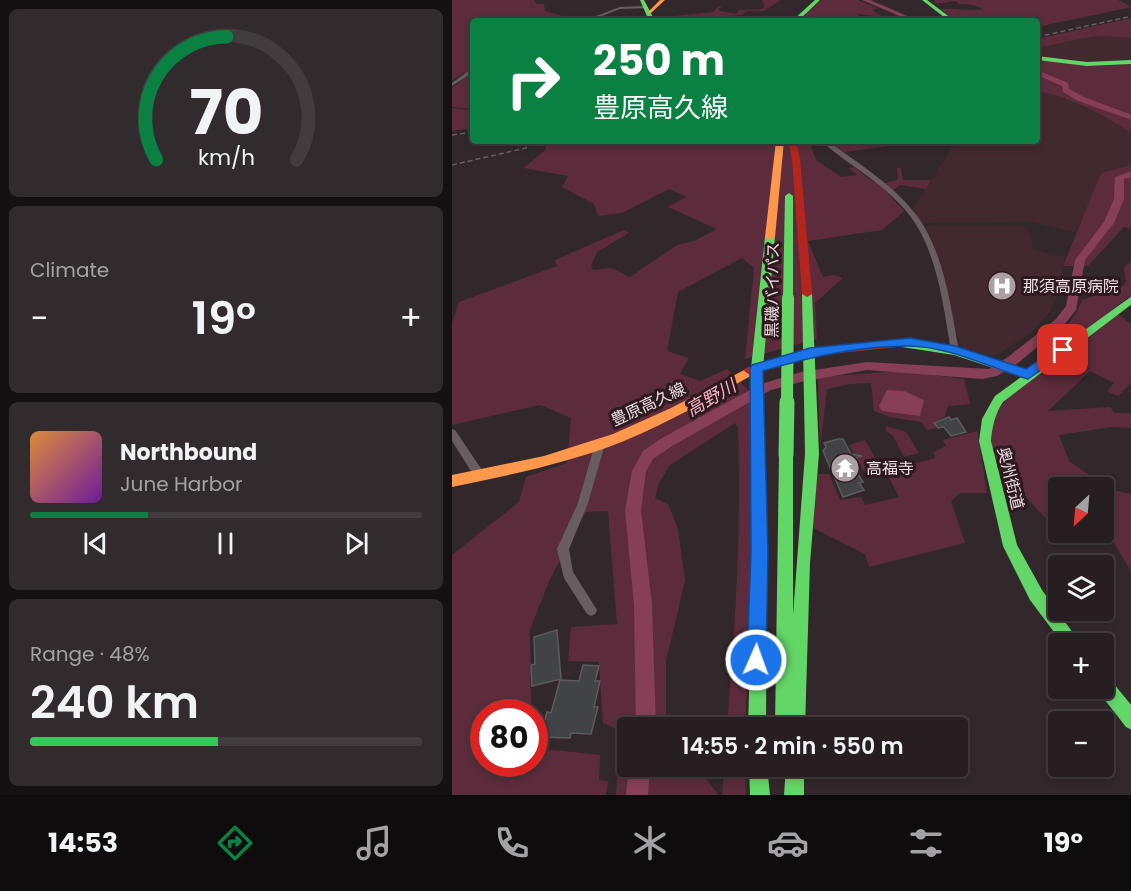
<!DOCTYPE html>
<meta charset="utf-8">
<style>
body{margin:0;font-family:Poppins,"Noto Sans JP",sans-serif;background:#322b2d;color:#f1f3f6;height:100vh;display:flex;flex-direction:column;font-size:22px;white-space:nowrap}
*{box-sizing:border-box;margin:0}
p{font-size:20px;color:#a4a2a5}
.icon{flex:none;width:33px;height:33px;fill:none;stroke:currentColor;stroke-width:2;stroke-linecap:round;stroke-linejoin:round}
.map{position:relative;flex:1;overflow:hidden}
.details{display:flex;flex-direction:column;gap:9px;padding:9px;background:#151012;width:452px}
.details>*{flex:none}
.banner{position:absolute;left:18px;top:18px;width:570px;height:126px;border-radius:6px;box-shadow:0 3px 9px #0003,0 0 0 2px #423c3e;background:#0b8043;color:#fff;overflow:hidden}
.needle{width:39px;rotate:206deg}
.tools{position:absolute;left:596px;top:477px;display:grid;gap:12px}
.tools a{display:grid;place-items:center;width:66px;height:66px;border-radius:6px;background:#261e20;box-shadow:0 3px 9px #0003,0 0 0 2px #423c3e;font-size:30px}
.speed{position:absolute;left:18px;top:699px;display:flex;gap:12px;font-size:30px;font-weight:700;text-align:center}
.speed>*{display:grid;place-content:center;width:78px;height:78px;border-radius:50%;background:#261e20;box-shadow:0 3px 9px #0003,0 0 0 2px #423c3e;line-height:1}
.speed .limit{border:9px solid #d22;background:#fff;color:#111}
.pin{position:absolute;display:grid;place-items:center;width:51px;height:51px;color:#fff;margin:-26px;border-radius:12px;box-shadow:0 3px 9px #0006}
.me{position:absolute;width:66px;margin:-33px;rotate:2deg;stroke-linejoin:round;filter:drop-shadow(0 0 4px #0008)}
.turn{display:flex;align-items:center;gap:21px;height:126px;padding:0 24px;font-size:27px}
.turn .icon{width:78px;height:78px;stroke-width:2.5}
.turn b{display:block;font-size:42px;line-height:51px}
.big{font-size:45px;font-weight:600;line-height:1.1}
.details .widget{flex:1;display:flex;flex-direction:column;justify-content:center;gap:9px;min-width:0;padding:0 21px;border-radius:9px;background:#322b2d}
.details .dial{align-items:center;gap:0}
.dial svg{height:156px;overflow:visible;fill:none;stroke:#423c3e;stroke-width:7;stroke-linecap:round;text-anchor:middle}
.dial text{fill:#f1f3f6;stroke:none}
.song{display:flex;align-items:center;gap:18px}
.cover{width:72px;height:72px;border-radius:9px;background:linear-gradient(135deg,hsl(30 70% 55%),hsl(280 70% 35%))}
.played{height:6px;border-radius:3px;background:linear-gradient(90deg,#0b8043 30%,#423c3e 30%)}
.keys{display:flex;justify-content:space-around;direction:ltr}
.heat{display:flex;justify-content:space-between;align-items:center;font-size:33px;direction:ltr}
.charge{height:9px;border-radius:4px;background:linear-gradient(90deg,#34c759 48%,#423c3e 0)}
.trip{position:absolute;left:165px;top:717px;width:351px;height:60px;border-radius:6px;background:#261e20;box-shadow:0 3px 9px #0003,0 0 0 2px #423c3e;font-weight:600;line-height:60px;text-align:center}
.menu{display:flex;height:96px;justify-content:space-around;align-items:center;background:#0f0c0d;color:#a4a2a5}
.menu .icon{width:42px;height:42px}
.menu .on{color:#0b8043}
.menu b{font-size:27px;color:#f1f3f6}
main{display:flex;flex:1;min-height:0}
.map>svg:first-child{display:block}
</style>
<main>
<section class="details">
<div class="widget dial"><svg viewBox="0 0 100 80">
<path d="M14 69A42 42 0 1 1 86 69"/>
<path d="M14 69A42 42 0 0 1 50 6" stroke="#0b8043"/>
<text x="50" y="56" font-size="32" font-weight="700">70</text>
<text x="50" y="72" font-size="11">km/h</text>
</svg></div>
<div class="widget"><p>Climate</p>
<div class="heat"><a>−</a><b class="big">19°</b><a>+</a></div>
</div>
<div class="widget">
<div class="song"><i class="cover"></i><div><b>Northbound</b><p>June Harbor</p></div></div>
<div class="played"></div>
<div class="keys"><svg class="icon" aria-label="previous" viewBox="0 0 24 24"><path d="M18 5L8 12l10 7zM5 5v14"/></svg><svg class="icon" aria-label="pause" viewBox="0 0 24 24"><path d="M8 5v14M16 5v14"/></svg><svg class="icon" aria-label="next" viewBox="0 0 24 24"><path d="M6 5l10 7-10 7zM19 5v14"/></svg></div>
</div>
<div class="widget"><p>Range · 48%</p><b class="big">240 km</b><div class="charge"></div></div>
</section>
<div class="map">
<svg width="680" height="795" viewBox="0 0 680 795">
<rect width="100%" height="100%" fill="#32282b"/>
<path fill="#422930" d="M643 36 679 38V61L631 62 585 57V48Z
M585 83H589L586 91 603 94 665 123 679 133V165L649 173 636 208 623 232 578 222 470 223 460 210 505 141H585Z
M474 226H569L574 229 578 234 581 250 613 257 605 295 597 313 581 331 543 356 512 349 506 337 482 245Z"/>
<path fill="#5c2c3c" d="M0 0H82L85 4H92L93 11 110 16 104 21H21V68L0 80Z
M310 0H329L312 11H294L290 15 199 21 203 18 261 12 266 6 270 7 266 9 268 11 284 14 287 10 310 9 313 6Z
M370 0H406L425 8 420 10 431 17 405 14 411 21H350L358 7Z
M482 0H666L680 7 585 27V21H503L489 9C504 8 516 12 531 9L521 5 507 4 504 1 483 4Z
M679 18V38L643 36 585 48V39Z
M585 60 644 66 679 64V133C652 115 618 97 586 91L589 84 585 83Z
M21 71V109L0 107V88Z
M0 108 21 110V128L0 131Z
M92 141H366L359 146 364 160 389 177 405 175 396 168 402 167C417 179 426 189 446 179L445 168H449L451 180H479L474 189 448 185 436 194 452 211 430 230 356 241 371 277 382 275 391 278 363 303 365 339 293 359 302 268 290 258 226 292 215 351 237 358 228 374 248 381 275 369 298 392 303 509 293 727H275C283 627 290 527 286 427L283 423 218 465 207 483 203 498 216 504 226 529 233 581 214 661V727L176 728V766L246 767 266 795H164L169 731 151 723 147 662 116 661 119 627 165 624 156 511 134 512 98 579 78 629 79 712H32V764H82L83 748 148 755 147 780 156 781 154 795H0V555L67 502 74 477 115 463 119 418 88 405 0 425V323L7 302 105 266 103 260 172 230 177 233 145 252 139 266 141 270 158 268 178 277 225 245 242 241 265 229 216 207 234 197 217 189 170 213 146 216 142 204 110 187 116 176 72 168 94 149Z
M376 141H435L437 146 392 152Z
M679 165V229L672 227 636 266H611L649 173Z
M679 260V295L660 310 679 324V383L666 396 655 391 662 383 638 371 596 411 658 407 663 413H679V428L660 427 607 435 617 461 657 489 679 494V571L651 525V488H606V497L596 501 606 522H597L553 474 549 473C546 462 539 449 539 437 538 399 590 371 616 350L605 337 624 314 630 300 671 286 674 281 672 268Z
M448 371 512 379 518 404 496 406 493 416 482 423 484 428 475 430 469 422 438 417 422 411 419 383 399 384 375 389 368 448 366 377Z
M434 426 454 432 467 453 452 457 441 436 433 430Z
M525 431 535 493H508L499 501 513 543 417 567 413 554 361 528 363 474H377L388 500 409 497 413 505 447 497 434 472 483 458 482 452 494 446 491 440Z
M413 440 429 468 413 473 397 445Z
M272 767H293L294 795H270Z"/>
<path fill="#863f57" d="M435 390 452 391 472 400 468 416 430 411 427 406Z"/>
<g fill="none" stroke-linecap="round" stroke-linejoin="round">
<path fill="#863f57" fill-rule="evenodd" d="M410 0H418L467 21H459Z
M585 70 616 83 617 89 632 97 680 115V120L626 101 611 92 610 86 585 75Z
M680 171V177L672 179V199L662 223 633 260 624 310 612 325 566 363 545 376 530 379 415 370 349 382 319 390 220 446 201 459 194 471 189 510 200 605 204 728H184L182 605 173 510 180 471 191 451 210 438 309 384 349 372 415 362 537 369 556 357 604 319 614 306 623 260 652 222 662 199 663 177Z
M177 766H198L196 795H174Z"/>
</g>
<path fill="#424345" stroke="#5a5b5d" stroke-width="1.5" d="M497 417 499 420 505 418 514 432 499 436 492 427 486 428 482 423Z
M386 439H391L399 454 410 456 400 459 402 462 399 463 411 482 407 483 412 490 391 497 371 451 374 447 372 443Z
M105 630 109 679 80 686 79 665 83 664 82 637Z
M131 665 147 666 143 681H148L142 707H146L139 734 119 733 118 738 88 737 95 712 99 713 108 680 127 681Z"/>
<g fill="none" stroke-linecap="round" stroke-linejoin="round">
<path fill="#695d61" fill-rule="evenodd" d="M195 6 196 8 168 9 137 21H131L168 7Z
M19 69H21V72L0 86V83Z
M369 141H376C408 165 447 188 470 223 493 260 499 308 507 351L506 353H500L499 351C492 310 486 258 463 223 455 210 443 199 432 189 412 172 388 158 369 141Z
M0 429 3 430 32 473 33 476 32 479 28 480 24 479 0 441Z
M148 440 151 441 153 444 136 503 117 549 121 572 145 610 143 614 139 616 135 614 112 578 105 549 126 503 143 444 145 441Z"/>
<path fill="#63d668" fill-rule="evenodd" d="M188 0H192L203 21H197Z
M363 0H368L346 21H340Z
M470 0H475L503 21H497Z
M585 56 635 62 680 60V64L635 66 585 60Z
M337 193 341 196V298L336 301 331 298 333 196Z
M318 234 323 237 311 368 315 552 314 728H296L301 552 299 368 313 237Z
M355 291 360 294 367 454 358 563 353 728H323L327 455 329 451 334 450 339 451 341 455V615L353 454 350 294Z
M680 296V304L551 402C543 414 540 427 539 441L565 545 590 590 629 644H611L578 600 551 546 527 441 530 419 540 401 543 396 569 377 502 355 450 347 444 343 450 339 503 347 576 371Z
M651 675 657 678 680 706V730L674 727 645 690 644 688H651Z
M297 766H315L318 795H298Z
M334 766H352V795H332Z"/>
<path fill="#ff974d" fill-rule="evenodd" d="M208 0H213L199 13H195Z
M324 141H332L323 237 318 240 313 237Z
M298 367 304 371 302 374C260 398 217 422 172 441 117 463 58 475 0 487V475L92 456 161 434 219 408Z"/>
<path fill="#b3261e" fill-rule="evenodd" d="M336 141H344L348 159 360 294 355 297 350 294 340 159Z
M450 339 456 343 454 346 360 356 298 375 292 371 294 368 359 348Z"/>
<path stroke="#675e61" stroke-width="1.5" stroke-dasharray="5 3" stroke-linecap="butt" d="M585 37 680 16
M0 135 21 132
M0 165 78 147"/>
<path stroke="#63d668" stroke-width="12" d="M335 403 336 298"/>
<path stroke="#63d668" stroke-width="15" d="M334 455 335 402"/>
</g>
<path fill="#1a73e8" stroke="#114b97" stroke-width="1.5" d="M458 338 503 346 574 369 606 347 611 345 617 350 576 379C538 368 497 346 456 346 409 346 357 357 311 371L316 552 314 660 311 667 304 670 298 667 295 660 299 552 298 368 300 365 358 348Z"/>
<defs>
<g id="hospital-disc" transform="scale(1.5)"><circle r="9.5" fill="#ac9fa3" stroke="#2d191f"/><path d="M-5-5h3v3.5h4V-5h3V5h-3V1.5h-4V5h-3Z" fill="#fff"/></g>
<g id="temple-disc" transform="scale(1.5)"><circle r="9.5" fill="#ac9fa3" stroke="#2d191f"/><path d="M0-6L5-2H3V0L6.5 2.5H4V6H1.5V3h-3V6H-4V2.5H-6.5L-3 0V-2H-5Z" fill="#fff"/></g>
</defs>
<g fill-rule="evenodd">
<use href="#hospital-disc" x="550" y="286"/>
<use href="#temple-disc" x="393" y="468"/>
</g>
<g text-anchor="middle" stroke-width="6" stroke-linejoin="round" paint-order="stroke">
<g font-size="16" fill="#eddfe3" stroke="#2d191f" text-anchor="start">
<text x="571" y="292">那須高原病院</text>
<text x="414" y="474">高福寺</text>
</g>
<g font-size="16" fill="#eddfe3" stroke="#2d191f">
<text transform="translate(320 290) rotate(-89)" y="6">黒磯バイパス</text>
<text transform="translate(196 404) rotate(-25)" y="6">豊原高久線</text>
<text transform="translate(559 478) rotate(76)" y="6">奥州街道</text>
</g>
<g font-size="18" font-style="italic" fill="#f8b4c7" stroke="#2d191f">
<text transform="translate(259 398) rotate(-30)" y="6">高野川</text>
</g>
</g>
</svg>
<div class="tools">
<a><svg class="needle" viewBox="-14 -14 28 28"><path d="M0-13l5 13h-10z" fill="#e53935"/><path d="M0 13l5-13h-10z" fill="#a4a2a5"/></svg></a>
<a><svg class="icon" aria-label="layers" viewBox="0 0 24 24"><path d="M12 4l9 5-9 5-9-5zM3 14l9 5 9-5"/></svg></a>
<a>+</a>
<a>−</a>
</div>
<div class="speed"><div class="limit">80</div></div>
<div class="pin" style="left:611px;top:350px;background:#d93025"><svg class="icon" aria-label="arrive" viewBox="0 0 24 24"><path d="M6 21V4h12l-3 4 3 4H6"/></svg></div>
<svg class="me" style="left:304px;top:660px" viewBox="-20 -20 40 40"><circle r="17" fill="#1a73e8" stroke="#fff" stroke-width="3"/><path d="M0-11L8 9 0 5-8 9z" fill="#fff"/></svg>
<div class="trip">14:55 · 2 min · 550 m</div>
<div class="banner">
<div class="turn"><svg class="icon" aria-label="right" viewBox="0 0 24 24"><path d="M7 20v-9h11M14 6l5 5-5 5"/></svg><div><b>250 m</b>豊原高久線</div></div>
</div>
</div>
</main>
<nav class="menu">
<b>14:53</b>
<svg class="icon on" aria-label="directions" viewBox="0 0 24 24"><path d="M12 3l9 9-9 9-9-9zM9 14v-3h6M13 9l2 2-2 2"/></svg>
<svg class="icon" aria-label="music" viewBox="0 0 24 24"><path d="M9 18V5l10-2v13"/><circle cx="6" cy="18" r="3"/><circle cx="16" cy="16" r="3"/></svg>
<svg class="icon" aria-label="phone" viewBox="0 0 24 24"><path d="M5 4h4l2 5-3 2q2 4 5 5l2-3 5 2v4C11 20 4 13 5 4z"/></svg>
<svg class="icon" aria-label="climate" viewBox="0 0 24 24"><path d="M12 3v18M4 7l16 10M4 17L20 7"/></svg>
<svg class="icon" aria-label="car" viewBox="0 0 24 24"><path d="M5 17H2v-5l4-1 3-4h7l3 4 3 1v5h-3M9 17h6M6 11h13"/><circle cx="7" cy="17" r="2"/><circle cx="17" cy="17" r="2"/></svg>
<svg class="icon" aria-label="filters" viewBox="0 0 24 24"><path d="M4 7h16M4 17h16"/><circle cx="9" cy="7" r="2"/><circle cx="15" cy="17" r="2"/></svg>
<b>19°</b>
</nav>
